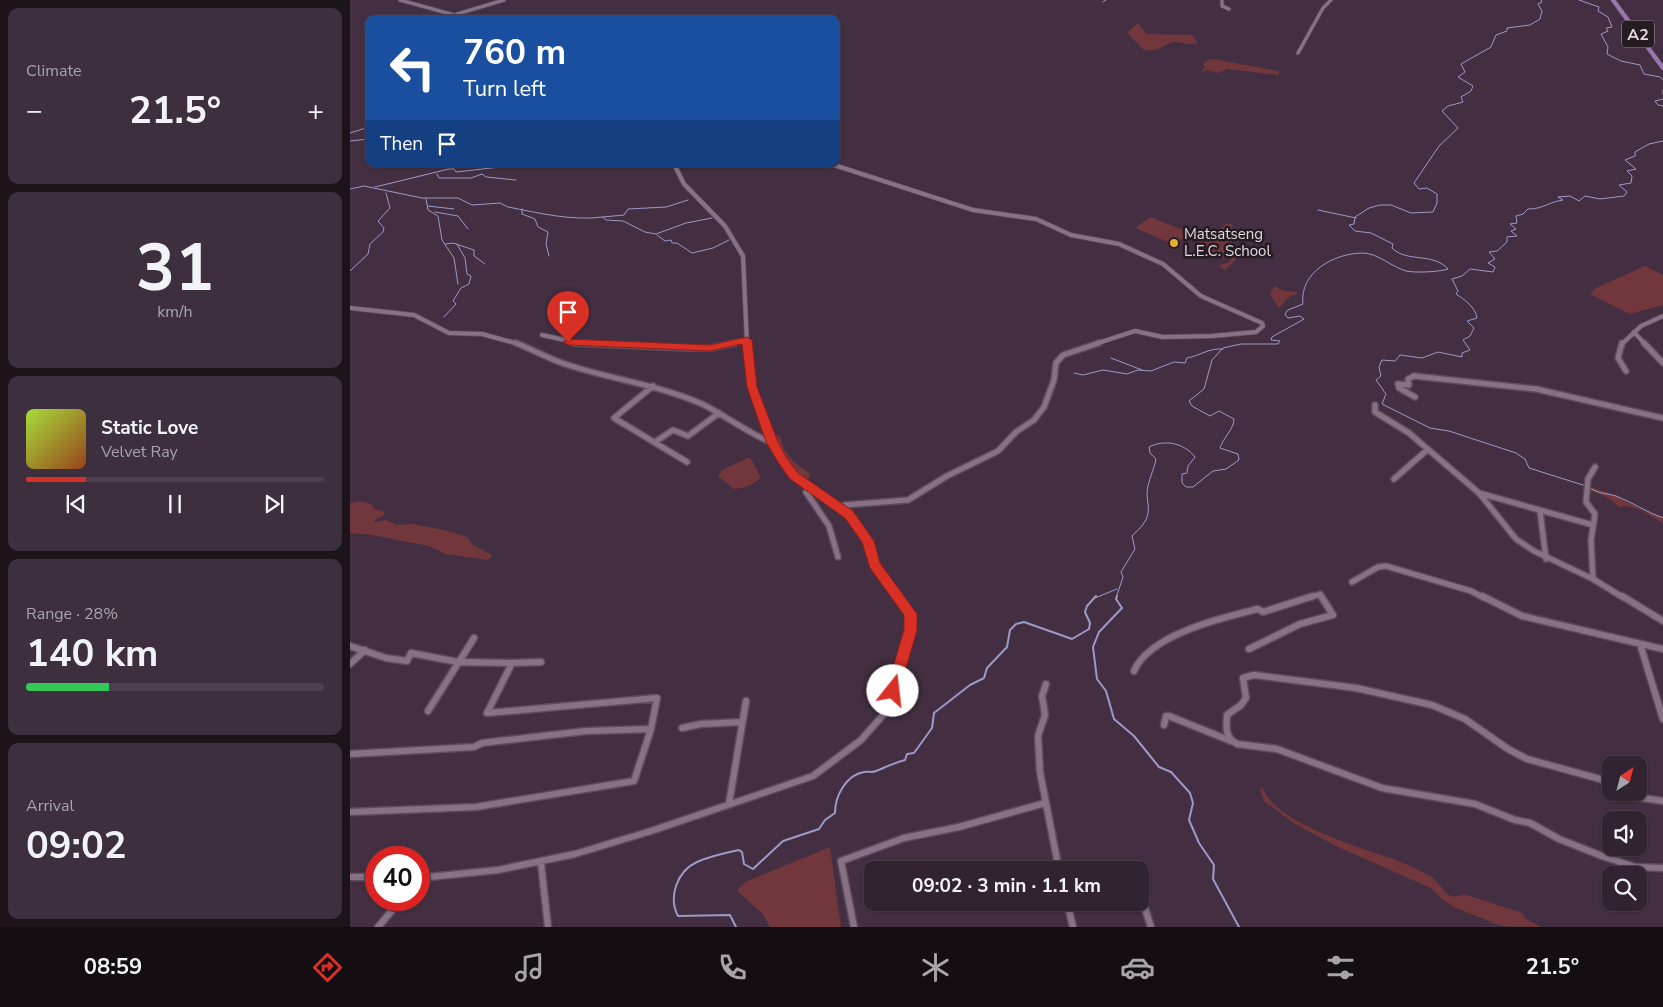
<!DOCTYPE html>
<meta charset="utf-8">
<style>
body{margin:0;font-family:"Nunito Sans",sans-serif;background:#3d2f3d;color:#f1f3f6;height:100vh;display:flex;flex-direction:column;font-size:19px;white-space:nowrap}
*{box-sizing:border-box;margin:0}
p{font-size:16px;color:#a8a4ab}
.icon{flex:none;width:28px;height:28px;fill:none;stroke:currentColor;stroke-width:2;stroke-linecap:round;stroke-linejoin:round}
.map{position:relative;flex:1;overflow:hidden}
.side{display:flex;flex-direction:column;gap:8px;padding:8px;background:#1c131b;width:350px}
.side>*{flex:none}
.hud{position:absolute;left:15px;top:15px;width:475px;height:152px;border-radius:10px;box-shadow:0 1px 4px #0004,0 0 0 1px #4d404d;background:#1a4fa0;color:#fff;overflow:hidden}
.needle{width:32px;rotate:36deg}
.buttons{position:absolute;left:1252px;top:756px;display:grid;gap:10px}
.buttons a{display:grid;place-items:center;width:45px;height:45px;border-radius:10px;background:#322331;box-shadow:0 1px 4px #0004,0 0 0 1px #4d404d;font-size:25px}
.speed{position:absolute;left:15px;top:846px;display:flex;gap:10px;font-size:25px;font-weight:700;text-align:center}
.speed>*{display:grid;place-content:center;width:65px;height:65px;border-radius:50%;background:#322331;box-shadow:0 1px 4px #0004,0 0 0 1px #4d404d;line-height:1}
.speed .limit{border:8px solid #d22;background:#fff;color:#111}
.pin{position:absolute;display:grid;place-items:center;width:42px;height:42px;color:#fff;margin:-51px -21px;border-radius:50% 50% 50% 0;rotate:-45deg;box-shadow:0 0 5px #0007}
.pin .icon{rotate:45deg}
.me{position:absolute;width:55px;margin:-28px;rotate:16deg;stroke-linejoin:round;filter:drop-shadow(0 0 4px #0008)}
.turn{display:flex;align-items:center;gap:18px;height:105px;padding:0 15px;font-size:22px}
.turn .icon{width:65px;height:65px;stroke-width:2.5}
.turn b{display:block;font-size:35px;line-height:42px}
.then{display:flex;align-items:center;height:48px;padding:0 15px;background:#0003;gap:10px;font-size:19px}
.big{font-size:38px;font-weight:700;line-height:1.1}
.side .card{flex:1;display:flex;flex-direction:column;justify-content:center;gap:8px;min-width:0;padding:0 18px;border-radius:10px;background:#3d2f3d}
.side .dial{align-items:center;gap:0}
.dial b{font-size:65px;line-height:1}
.song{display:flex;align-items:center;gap:15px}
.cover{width:60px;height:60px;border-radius:8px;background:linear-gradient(135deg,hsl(80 70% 55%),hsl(20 70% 35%))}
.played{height:5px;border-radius:2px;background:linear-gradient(90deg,#d93025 20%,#4d404d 20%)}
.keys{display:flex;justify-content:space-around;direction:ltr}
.heat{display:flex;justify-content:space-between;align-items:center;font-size:28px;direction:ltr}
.charge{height:8px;border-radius:4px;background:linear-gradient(90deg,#34c759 28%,#4d404d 0)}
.trip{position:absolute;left:514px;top:861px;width:285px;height:50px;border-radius:10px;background:#322331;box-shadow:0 1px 4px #0004,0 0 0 1px #4d404d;font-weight:700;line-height:50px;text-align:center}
.tabs{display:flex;height:80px;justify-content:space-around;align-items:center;background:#140e14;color:#a8a4ab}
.tabs .icon{width:35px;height:35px}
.tabs .on{color:#d93025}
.tabs b{font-size:22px;color:#f1f3f6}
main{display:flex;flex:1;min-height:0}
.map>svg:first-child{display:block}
</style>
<main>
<section class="side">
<div class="card"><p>Climate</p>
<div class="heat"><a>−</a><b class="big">21.5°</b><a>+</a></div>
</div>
<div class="card dial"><b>31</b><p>km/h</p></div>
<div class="card">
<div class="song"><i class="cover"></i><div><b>Static Love</b><p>Velvet Ray</p></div></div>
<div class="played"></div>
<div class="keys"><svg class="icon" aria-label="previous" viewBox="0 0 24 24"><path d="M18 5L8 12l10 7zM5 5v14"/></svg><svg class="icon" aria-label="pause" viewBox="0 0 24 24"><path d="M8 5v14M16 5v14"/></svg><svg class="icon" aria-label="next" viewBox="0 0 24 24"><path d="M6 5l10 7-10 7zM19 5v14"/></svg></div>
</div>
<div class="card"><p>Range · 28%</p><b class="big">140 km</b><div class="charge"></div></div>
<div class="card"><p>Arrival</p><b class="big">09:02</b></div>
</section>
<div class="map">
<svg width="1313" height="927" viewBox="0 0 1313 927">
<rect width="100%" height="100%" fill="#432f41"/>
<path fill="#72373d" d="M788 23 797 34 842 35 848 43C840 46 832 42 824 42 815 43 810 53 794 50L777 33Z
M863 59 923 70 929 72V75L878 69 867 73 858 70 851 72 855 67 853 64 858 60Z
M801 217 840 233 825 245 785 228Z
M876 224H882V243L886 259 875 270 868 266 879 262 882 257 877 255 873 259 867 258V253H862L863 256 856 253 859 250 848 243 859 231 857 228 861 231 855 237 856 243 860 236Z
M1295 266 1313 275V305L1280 314 1240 294 1246 288Z
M924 286 934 291 947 292V294L939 297 929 308 920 295Z
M428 435 431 437C431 451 446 465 457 471L460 474 459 478 454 480 447 477 424 439 423 436Z
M400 457 411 478C402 485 395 488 384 489L368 476 372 470Z
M1241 487 1267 496 1296 512 1311 516 1313 523 1288 509 1276 506 1269 507 1260 499 1241 490Z
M10 501 23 505V509L35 512 33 516 24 520 25 522 36 520 47 525 62 524 94 530 117 537 123 545 140 554 142 556 138 560 96 554 79 546 21 535 0 533V503Z
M913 788C928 828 1021 849 1058 865 1065 869 1075 873 1082 877 1094 886 1095 903 1114 894L1172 913 1175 918 1191 927 1151 926 1104 907 1093 900 1081 888 990 848 945 824 914 801 910 789Z
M480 847 491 927H420L412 913 387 891 395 882Z"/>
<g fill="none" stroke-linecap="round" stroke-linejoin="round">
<path stroke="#9e99c7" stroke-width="1" d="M1229 0 1249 7 1248 11 1258 17 1262 27 1256 28 1258 31 1251 34 1258 47 1257 54 1271 61 1290 65 1294 74 1310 77 1313 80
M753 2 756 0
M1313 90V94
M1313 99 1305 101 1308 105 1313 106
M0 133 19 127
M0 141 19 139
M145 166 151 164
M87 174 89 178H121L132 174 136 177 166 180
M25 187 99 169H104L106 172 177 164
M0 189 14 186 72 198H108L122 205 150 203 158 207C189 213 221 221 253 217L256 220 273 221 295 232 306 234 336 223 362 218
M76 199 78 210 88 216 92 240 104 258 108 284
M78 206 104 209
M172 209V214L185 219 188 227 198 232 196 244 199 256
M968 210 1006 218
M85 212 108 216 118 229
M253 217 274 215 278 209 316 207 338 200
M307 235 315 241 321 240 322 243H327L342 253 363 248 379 240
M95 244 103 243 124 250V256L135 264
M0 271 18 254 20 244 33 232 34 228 28 221 40 208 36 193
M94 317 106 304 103 301 111 288 119 284 121 276 117 274 115 258 107 244
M761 358 792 370
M724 373 733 375 753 370 777 374 788 370 801 371 824 362 835 363 837 358C852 355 858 348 873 349
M1236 486 1179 468 1175 459 1166 453 1099 431 1080 428 1032 404 1036 394 1026 380 1031 376 1029 367 1032 360 1045 361 1050 355 1072 358 1088 352 1112 357V353L1120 350 1113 340 1120 336 1124 328 1117 321 1127 318C1126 308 1114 299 1106 294L1108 291 1102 279 1112 276 1120 269 1143 272 1145 267 1138 263 1145 259 1139 252 1147 251 1157 242V237L1167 236 1161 231 1166 229 1160 224 1167 223 1166 216 1173 214 1178 209C1193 209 1199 202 1213 200L1208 197 1220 196 1229 201 1235 196 1250 199 1274 196 1277 192 1269 185 1281 183 1282 176 1277 171 1286 169 1275 160 1285 156V152L1299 144 1313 141
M1240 488C1249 494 1256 493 1266 496 1282 502 1296 512 1313 518
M745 598 767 589
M766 598 773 577 771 572 785 549 782 536C787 531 795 524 797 517 800 509 797 501 797 493 798 480 804 470 806 459L800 453 799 447C815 439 834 443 845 457L838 466 837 473 832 474V483L836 487H843L863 471 876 469 889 460 888 454 870 448C873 438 884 429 884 419L869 411 860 416 842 406 839 401 854 389 862 360 873 348 891 344H928L930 341 921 340 922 337 954 319 950 316 938 318 935 314 938 310 953 304C949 272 985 253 1013 253 1027 253 1042 267 1056 271 1066 273 1088 272 1098 269 1083 252 1057 263 1042 248L1043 244 1021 233 1005 231 999 225 1004 224 1005 217 1019 208 1030 205H1041L1061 213 1083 212 1087 203V194L1077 188 1069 189 1064 183 1089 146 1108 128 1092 111 1098 106 1113 102 1111 97 1121 91 1123 86 1108 77 1115 72 1111 64 1141 47 1146 35 1157 31V28L1180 25 1190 19 1192 11 1188 4 1192 2 1191 0"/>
<path stroke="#9e99c7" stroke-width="2" d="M767 596 766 599 772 608 749 632 743 647 747 679 756 691 764 719 784 736 809 767 821 772 840 793 843 803 839 820 849 843 864 865 863 879 889 927
M386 927 380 915 328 916C318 897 327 871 347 862 360 856 375 853 389 850L392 852 394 864 403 869 433 841 469 829 475 820 485 813C485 796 496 775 514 772 518 771 522 773 526 771 536 767 544 763 555 760L557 754 564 753 582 728 584 713 620 685 634 678 637 668 657 647 660 630 666 624 674 622 722 639 739 629 740 623 735 612 737 606 746 596"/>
<g stroke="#5d4d5c" stroke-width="4.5">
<path id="minor-far3" d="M50 0 119 19
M872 0V6L879 9
M107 14 154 0
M948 53 973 8 981 0"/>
</g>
<g stroke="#5d4d5c" stroke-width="5.5">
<path id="minor-far2" d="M324 164 334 184 375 226 393 256 397 344
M481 164 623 210 686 219 721 235 769 244 813 264 851 296 912 323 913 326 906 332 862 336 813 337 785 331 745 344
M0 308 64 315 99 333 132 334 169 344
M1284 332 1295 344
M192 335 233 344
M248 344H281
M378 344 397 340
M1272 344 1291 326 1313 316"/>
</g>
<g stroke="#5d4d5c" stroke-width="8">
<path id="minor-far1" d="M166 343C181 349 196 357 212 363 258 379 307 384 352 404 366 410 413 442 422 442
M224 343 337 348H361L384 343
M397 343 402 387 422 442 444 476 499 515 518 541 525 564 548 598
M1272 343 1268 358 1276 371
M1294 343 1313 363
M303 386 264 418 337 462
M1065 397 1049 388 1048 384 1059 385 1058 379 1064 376 1186 389 1313 418
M1025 405V412L1059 433 1129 493 1243 525
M305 442 323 430 338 436 369 413
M1245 467 1238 479 1236 502 1245 514 1241 540 1243 579 1274 598
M1044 479 1077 450
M460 488 456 492 479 526 488 557
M1129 493 1166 539 1184 551 1243 579
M490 508 495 505 558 500 597 476 648 451 666 432 684 420 694 407 704 380 706 363 713 355 749 343
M1190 511 1196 559
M1002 582 1028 567 1036 566 1121 591 1134 598
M959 598 970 594 972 598"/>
</g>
<g stroke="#5d4d5c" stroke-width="9">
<path id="minor" d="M1132 596 1172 616 1313 649
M1272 596 1313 621
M1290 644 1313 719
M0 646 36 658 57 661 61 653 108 662 162 663 137 713 307 698 301 729 284 781 126 807 0 812
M899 649 950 624 983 615 971 596
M162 663 191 662
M0 664 15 650
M784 671C800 634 872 618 908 609L913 612 963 596
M696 684 692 696 695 715 688 736 690 772 709 870
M78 711 124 638
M814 725 816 716H819L881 741
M332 728 351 724 392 722
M0 754 124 747 132 743 236 731 301 729
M1261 782 1177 759 1158 749 1115 719 1082 705 1006 688 904 675 893 678 896 698 891 705 877 715C876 727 875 738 887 744L927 749 1032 788 1125 804 1165 820 1180 823 1209 839 1252 856 1285 867 1313 868
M1276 792 1286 797 1313 801
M379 804 396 701
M191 863 198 927
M0 877H26
M69 878 148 870 225 854 301 831 463 776 511 740 534 714 553 659 561 622 560 614 548 596
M790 893 801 927
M717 902 723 927
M28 927 51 900
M504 927 491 861 554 838 609 827 695 803"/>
</g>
<g stroke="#5d4d5c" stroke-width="5">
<path id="major" d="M1263 0 1313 68"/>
</g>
<use href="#minor-far3" stroke="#887186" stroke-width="3"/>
<use href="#minor-far2" stroke="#887186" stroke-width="4"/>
<use href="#minor-far1" stroke="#887186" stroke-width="5"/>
<use href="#minor" stroke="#887186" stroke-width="6"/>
<use href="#major" stroke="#9a76b1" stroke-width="4"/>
</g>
<path fill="#d93025" stroke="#8d1f18" d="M397 337 402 340 407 387 428 442 436 457 448 473 503 511 524 541 530 563 567 614V630L548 696 543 697 538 696 536 691 554 630V615L520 568 512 542 495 518 440 479 428 462 416 442 397 387 392 344 360 351 218 345 213 342 218 339 360 345Z"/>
<circle fill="#e4ad35" stroke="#241b23" stroke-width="2" cx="824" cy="243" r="5"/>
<g text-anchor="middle" stroke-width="5" stroke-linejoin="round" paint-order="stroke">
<g font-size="15" fill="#e4d7e2" stroke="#241b23" text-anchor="start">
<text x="834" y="239">Matsatseng<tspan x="834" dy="17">L.E.C. School</tspan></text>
</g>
<rect fill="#241b23" stroke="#aa9fa9" stroke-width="1" x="1272" y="20.5" width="32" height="27" rx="4"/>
<g font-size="16" font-weight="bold" fill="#e4d7e2">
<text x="1288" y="40">A2</text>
</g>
</g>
</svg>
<div class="buttons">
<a><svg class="needle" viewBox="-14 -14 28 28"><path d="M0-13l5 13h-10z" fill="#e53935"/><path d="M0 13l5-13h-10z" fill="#a8a4ab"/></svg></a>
<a><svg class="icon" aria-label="sound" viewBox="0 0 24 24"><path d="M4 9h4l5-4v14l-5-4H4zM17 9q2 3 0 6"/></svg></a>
<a><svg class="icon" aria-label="search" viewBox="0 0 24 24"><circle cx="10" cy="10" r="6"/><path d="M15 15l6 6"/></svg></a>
</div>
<div class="speed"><div class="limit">40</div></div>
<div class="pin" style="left:218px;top:342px;background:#d93025"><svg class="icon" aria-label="arrive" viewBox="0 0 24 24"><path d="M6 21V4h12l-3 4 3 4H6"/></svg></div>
<svg class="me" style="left:543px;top:691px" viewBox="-20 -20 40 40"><circle r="19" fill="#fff"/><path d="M0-13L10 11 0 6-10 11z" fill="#d93025"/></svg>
<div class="trip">09:02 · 3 min · 1.1 km</div>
<div class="hud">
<div class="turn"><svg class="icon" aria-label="left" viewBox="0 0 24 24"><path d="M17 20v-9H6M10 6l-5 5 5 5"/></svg><div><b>760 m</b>Turn left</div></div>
<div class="then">Then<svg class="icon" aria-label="arrive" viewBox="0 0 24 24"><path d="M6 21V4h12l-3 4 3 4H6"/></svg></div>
</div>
</div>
</main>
<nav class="tabs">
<b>08:59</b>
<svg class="icon on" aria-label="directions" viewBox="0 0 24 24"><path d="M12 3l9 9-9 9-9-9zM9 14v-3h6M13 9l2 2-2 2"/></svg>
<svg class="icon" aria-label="music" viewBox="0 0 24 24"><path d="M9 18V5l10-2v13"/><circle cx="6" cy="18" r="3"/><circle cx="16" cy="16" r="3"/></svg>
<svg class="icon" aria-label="phone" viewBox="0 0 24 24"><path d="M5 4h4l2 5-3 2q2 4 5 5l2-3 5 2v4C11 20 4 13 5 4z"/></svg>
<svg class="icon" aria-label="climate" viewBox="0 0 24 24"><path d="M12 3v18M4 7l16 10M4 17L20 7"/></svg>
<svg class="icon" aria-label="car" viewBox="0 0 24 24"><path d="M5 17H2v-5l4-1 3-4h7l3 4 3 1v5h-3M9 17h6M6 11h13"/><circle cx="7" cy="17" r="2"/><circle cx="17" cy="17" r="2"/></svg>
<svg class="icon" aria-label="filters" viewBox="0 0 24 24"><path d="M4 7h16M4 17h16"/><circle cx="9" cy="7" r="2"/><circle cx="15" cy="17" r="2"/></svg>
<b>21.5°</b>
</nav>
